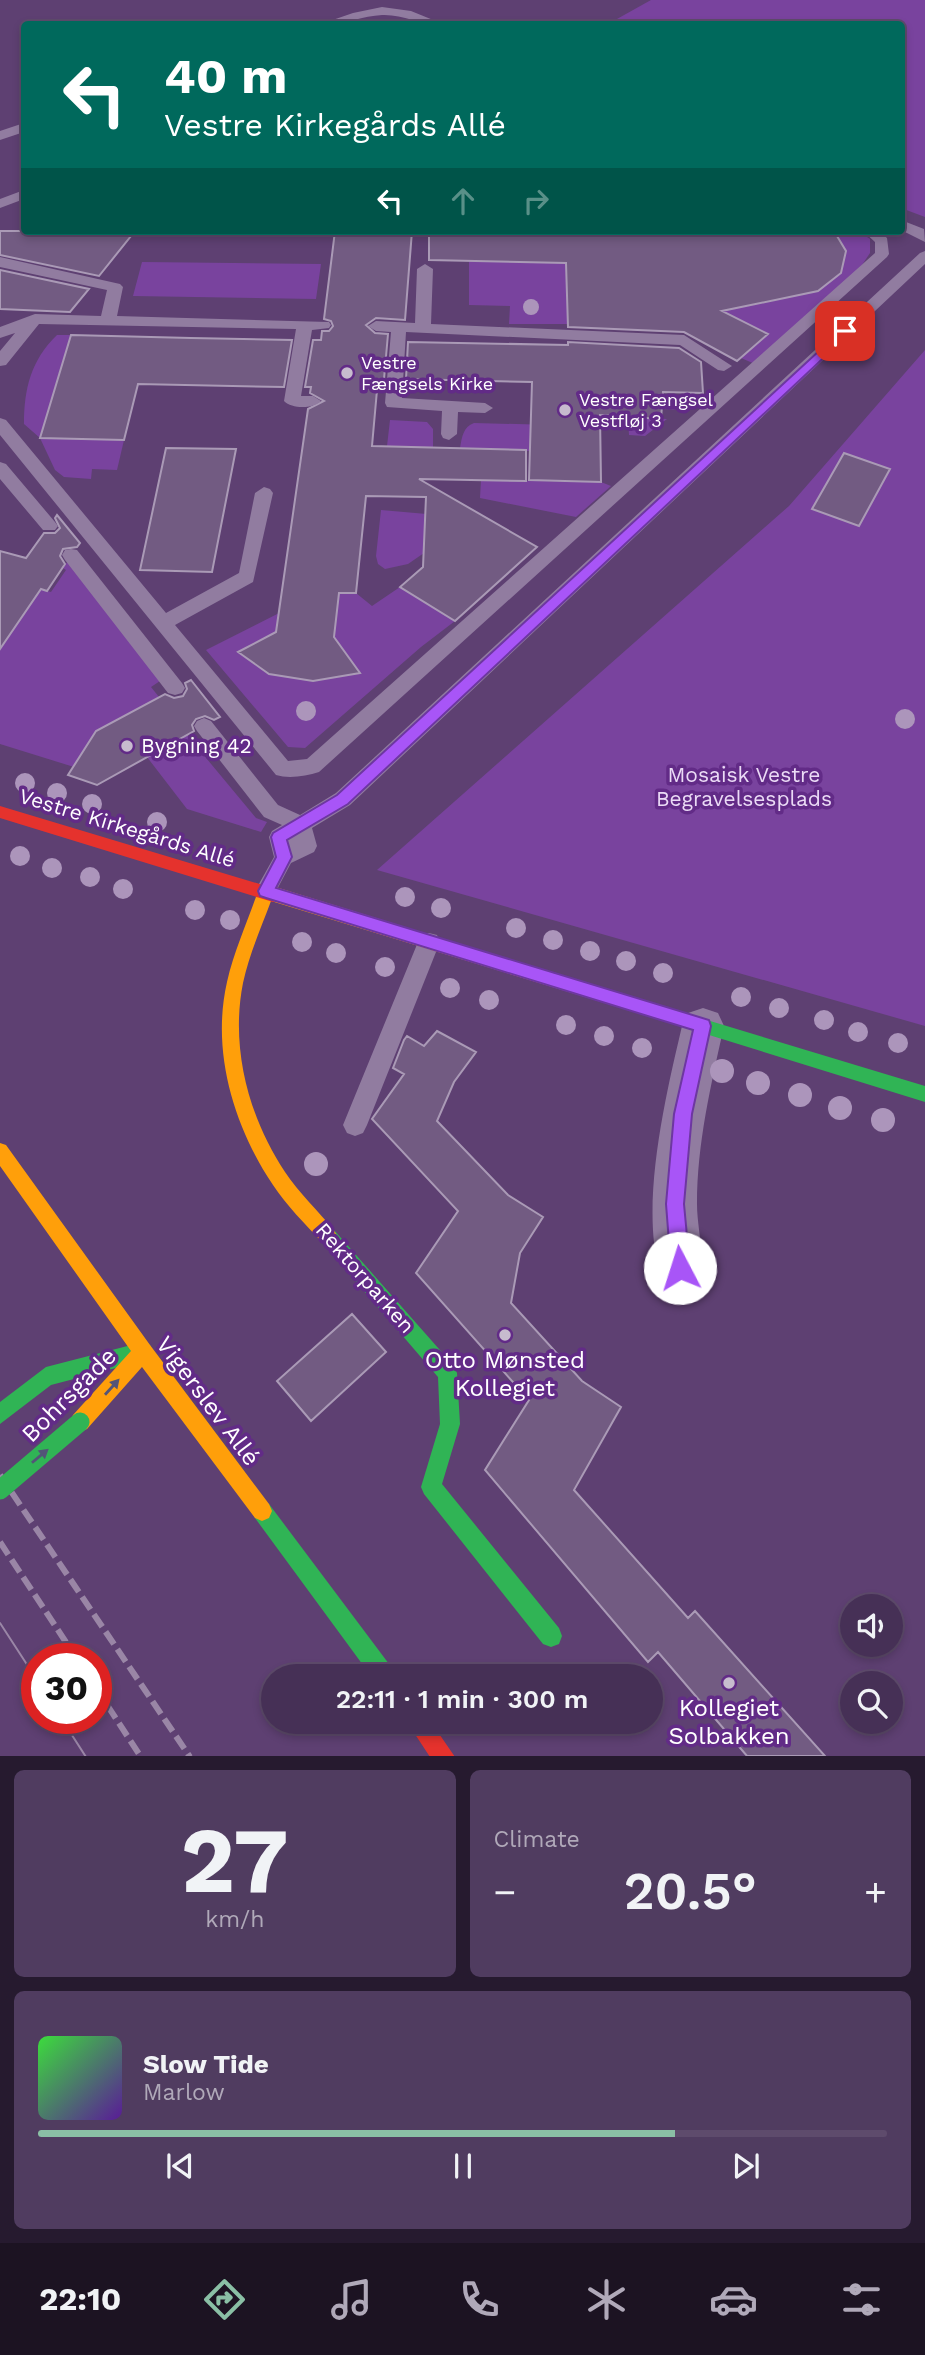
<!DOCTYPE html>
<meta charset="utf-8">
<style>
body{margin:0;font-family:"Work Sans",sans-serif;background:#503c60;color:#f1f3f6;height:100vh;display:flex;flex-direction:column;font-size:26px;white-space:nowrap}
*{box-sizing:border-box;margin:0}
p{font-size:23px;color:#b0a9b9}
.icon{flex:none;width:38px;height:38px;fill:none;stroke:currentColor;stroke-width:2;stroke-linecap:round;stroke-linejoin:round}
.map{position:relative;height:1756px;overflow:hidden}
.drawer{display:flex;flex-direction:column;gap:14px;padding:14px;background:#261a2f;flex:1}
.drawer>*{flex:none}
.guide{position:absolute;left:21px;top:21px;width:884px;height:214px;border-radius:7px;box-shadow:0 4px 10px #0003,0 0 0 2px #5e4b6c;background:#00695c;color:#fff;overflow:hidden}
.buttons{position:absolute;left:840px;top:1594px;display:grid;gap:14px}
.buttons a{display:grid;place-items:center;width:63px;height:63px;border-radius:50%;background:#463056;box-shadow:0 4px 10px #0003,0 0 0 2px #5e4b6c;font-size:35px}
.speed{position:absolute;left:21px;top:1643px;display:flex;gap:14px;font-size:35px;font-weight:700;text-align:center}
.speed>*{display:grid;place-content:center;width:91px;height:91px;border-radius:50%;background:#463056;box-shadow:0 4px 10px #0003,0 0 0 2px #5e4b6c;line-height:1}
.speed .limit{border:10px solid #d22;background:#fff;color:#111}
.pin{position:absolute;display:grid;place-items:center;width:60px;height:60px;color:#fff;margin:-30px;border-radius:14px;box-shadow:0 4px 10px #0006}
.me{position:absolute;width:77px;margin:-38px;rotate:355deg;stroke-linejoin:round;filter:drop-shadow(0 0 5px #0008)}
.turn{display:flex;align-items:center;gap:24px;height:147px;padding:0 28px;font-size:32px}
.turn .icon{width:91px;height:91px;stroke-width:2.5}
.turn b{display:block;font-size:49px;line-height:60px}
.lanes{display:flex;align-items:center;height:66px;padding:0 28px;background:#0003;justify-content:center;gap:35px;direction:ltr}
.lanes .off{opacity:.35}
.big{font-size:52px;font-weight:600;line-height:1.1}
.drawer .card{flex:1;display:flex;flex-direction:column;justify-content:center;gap:10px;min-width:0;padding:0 24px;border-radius:10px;background:#503c60}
.drawer .dial{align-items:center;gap:0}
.dial b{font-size:91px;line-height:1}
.song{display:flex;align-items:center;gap:21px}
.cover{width:84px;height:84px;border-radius:10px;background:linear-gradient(135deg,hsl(120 70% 55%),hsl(270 70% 35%))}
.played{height:7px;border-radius:4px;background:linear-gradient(90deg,#8abfa5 75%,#5e4b6c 75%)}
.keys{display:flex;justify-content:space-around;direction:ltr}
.heat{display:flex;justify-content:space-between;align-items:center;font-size:38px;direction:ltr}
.drawer .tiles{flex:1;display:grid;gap:14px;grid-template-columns:1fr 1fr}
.card:last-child{grid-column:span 2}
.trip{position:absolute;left:261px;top:1664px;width:402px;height:70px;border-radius:35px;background:#463056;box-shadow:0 4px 10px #0003,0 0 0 2px #5e4b6c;font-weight:600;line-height:70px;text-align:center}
.tab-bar{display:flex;height:112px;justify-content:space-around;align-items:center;background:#1c1322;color:#b0a9b9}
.tab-bar .icon{width:49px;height:49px}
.tab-bar .selected{color:#8abfa5}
.tab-bar b{font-size:32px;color:#f1f3f6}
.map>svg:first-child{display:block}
</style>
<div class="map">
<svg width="925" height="1757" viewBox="0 0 925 1757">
<rect width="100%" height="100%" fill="#5e4072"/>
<path fill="#79439e" d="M651 0H925V217L901 208V24H608Z
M678 231H858L870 239V253L856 274 755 364 741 358 767 335 567 276 568 324H509L510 306 469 305V261L680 265Z
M142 262 321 264 316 299 133 296Z
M57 335H71L40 438 124 440 117 470 92 469 91 479 64 477 55 470 40 438 24 424C24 389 31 360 57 335Z
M925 350V1026L377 870 789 506Z
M662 395 702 397 687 410 662 409Z
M628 417 667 419 645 436 629 435Z
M390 420 427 422 433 429V448L387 446Z
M474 423 552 425 551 452 460 448C462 437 463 427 474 423Z
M481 480 601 482 611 486 576 517 480 498Z
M381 510 438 515 440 542 408 564 385 569 378 564 376 556Z
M68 561 160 681 151 687 159 697 96 731 74 767 0 744V649L41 589 51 592 66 570 63 568Z
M400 587 455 621 421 647 305 748 288 747 206 650 295 605 299 621 239 652 269 674 313 681 359 673 325 625 339 593H356L372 606Z
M187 735 256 818 267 822 261 832 187 809 147 757Z"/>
<path fill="#725b82" stroke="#aa9ab6" stroke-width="2" d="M0 231H135L99 276 0 255Z
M335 231H412L405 320 376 318 366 325 375 333 388 334 384 379H378L372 446 526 450V481L419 479 537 547 455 621 400 587 423 567 426 497 366 496 356 593H339L334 637 360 673 313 681 269 674 238 652 276 632 308 409 324 401 310 393 311 387H305L313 340H321L322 331H329L333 326 331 321 324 319Z
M429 231H626V235L688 236 692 231H834L846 251 841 273 818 291 722 311 768 334 737 361 684 332 568 327 566 263 429 260Z
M0 270 89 289 70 312 0 309Z
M71 335 191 338 292 340 284 387 138 384 124 440 40 438Z
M408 342 568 345V342L679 348 701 362 703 393 663 392 661 419 600 415 601 482 529 480 532 382 406 379Z
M166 448 236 449 212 572 140 570Z
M844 453 890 469 859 526 812 509Z
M57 515 80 543 77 547 63 549 60 556 65 564 47 591 41 589 0 649V551L26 558 44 533H55L60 528 55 518Z
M191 680 220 717 214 720 205 716 196 719 192 725 194 731 97 785 68 775 96 731 165 694 174 698 183 696 187 689 185 683Z
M437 1031 476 1052 454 1082 437 1121 508 1195 543 1217 520 1253 511 1303 582 1381 621 1407 574 1490 688 1618 695 1611 825 1756H747L658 1652 648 1662 485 1470 529 1400 416 1273 458 1211 372 1119 404 1074 393 1068 404 1040 407 1036 424 1046Z
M352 1314 386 1352 311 1421 277 1381Z"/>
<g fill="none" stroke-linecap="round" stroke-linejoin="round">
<path fill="#917ca0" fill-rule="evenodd" d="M382 7 411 11 443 24C422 26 404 14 382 15 361 16 342 26 321 24L353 13Z
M24 123V132L0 140V131Z
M24 190V199L0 208V199Z
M901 220 924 229 925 242 901 230Z
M863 231H879L887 238 889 254 887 257 319 772C306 776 289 779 276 775L0 435V418L6 420 166 613 239 573 255 493 264 487 270 489 273 493 253 582 175 625 288 761 307 759 875 253V242Z
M925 251V264L350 805 312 828 317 846 314 852 291 863 273 897 266 900 259 897 255 891 274 857 269 837 272 831 282 825 264 817 197 731 194 726 197 721 204 718 211 721 278 805 300 815 336 793 920 253Z
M0 257 120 284 123 287 117 316 329 322 331 325 329 328 312 330 301 396H313L321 401C313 409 292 409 284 401L296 329 39 324 6 365 0 366V351L15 333 0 338V327L35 314 101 316 107 290 0 267Z
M425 264 433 269 431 324 684 335 732 366 724 371 718 370 680 345 406 332 402 398 485 403 493 408 485 413 458 412 457 434 449 440 443 438 441 434 442 411 387 407 385 403 391 332 376 331 368 326 376 321 415 323 417 269Z
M0 462 6 464 55 522 58 526 55 530H43L0 479Z
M71 549 77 550 182 683 185 688 182 693 175 695 168 693 65 560 62 555 65 550Z
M429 933 437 935 440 942 367 1125 363 1133 355 1136 347 1133 343 1125 418 942 421 935Z"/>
<path fill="#917ca0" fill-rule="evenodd" d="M703 1008 718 1013 724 1026C711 1085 697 1143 697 1204 697 1231 707 1258 696 1284L680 1290 664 1284C636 1217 666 1095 682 1026L688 1013Z"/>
<path fill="#30b455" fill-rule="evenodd" d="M644 1001 925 1086V1102L638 1013 636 1008 638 1003Z
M328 1227 334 1230 454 1366 457 1373 460 1424 442 1484 559 1628 562 1636 559 1644 551 1647 543 1644 424 1494 421 1487 440 1424 438 1377 322 1242 319 1236 322 1230Z
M143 1342 150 1345 153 1352 150 1359 51 1385 0 1424V1402L46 1367Z
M262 1501 269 1504 392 1668 395 1676H371L255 1518 252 1511 255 1504Z"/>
<path fill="#ff9f0a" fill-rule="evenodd" d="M266 884 644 1001 650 1003 652 1008 650 1013 644 1015 271 901C261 928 249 955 243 983 230 1048 249 1118 285 1172 299 1193 318 1211 334 1230L337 1236 334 1242 328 1245 322 1242C305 1224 287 1206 273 1185 234 1127 211 1052 227 982 234 951 248 921 258 891L260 886Z
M0 1143 6 1145 150 1345 269 1504 272 1511 269 1518 262 1521 255 1518 142 1367 87 1429 80 1432 73 1429 70 1422 73 1415 131 1351 0 1166Z"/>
<path fill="#e5322d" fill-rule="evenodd" d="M0 806 273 888 279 890 281 895 279 900 273 902 0 818Z
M407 1722H431L455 1757H430Z"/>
<path stroke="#9a86a6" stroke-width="2" d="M0 1623 37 1680
M61 1718 86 1757"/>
<path stroke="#9a86a6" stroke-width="6" stroke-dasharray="15 6" stroke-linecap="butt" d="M0 1475 190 1757
M0 1542 77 1659
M96 1688 141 1757"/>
<path stroke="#30b455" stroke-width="19" d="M0 1490 80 1422"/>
</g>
<g fill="#ac95bb">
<circle cx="531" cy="307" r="8"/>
<circle cx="306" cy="711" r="10"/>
<circle cx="905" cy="719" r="10"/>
<circle cx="25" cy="783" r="10"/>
<circle cx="57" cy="793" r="10"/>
<circle cx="92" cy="804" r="10"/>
<circle cx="157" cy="822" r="10"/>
<circle cx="20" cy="856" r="10"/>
<circle cx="52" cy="868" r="10"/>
<circle cx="90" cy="877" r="10"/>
<circle cx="123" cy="889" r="10"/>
<circle cx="405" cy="897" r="10"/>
<circle cx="441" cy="908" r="10"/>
<circle cx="195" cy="910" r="10"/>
<circle cx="230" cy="920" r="10"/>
<circle cx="516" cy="928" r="10"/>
<circle cx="553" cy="940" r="10"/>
<circle cx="302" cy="942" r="10"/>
<circle cx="590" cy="951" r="10"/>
<circle cx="336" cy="953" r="10"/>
<circle cx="626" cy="961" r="10"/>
<circle cx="385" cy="967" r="10"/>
<circle cx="663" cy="973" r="10"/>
<circle cx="450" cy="988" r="10"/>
<circle cx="741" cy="997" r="10"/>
<circle cx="489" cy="1000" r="10"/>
<circle cx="779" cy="1008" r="10"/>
<circle cx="824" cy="1020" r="10"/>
<circle cx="566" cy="1025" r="10"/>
<circle cx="858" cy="1032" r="10"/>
<circle cx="604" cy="1036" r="10"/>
<circle cx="898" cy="1043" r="10"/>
<circle cx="642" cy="1048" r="10"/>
<circle cx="722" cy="1071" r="12"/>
<circle cx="758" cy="1083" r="12"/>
<circle cx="800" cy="1095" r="12"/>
<circle cx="840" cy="1108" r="12"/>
<circle cx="883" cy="1120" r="12"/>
<circle cx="316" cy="1164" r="12"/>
</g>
<defs><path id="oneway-solid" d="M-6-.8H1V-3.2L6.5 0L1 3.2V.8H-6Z" transform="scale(1.75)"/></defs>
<g fill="#535478">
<use href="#oneway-solid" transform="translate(112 1387) rotate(-48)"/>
<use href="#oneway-solid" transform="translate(40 1456) rotate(-40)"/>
</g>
<path fill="#a855f7" stroke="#6d37a1" stroke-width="2" d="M845 327 851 331 849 334 348 804 287 840 292 857 276 888 709 1020 711 1026 692 1114 684 1204 690 1268 687 1275 680 1277 674 1275 671 1268 666 1204 674 1114 693 1030 266 898 260 896 258 891 276 857 271 837 273 833 337 795Z"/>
<g fill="#c7bcce" stroke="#622b87" stroke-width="2.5">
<circle cx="347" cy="373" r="7"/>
<circle cx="565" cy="410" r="7"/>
<circle cx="127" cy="746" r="7"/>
<circle cx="505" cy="1335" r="7"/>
<circle cx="729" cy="1683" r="7"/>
</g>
<g text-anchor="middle" stroke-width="7" stroke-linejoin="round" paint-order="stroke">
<g font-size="18" fill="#fff" stroke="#622b87" text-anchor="start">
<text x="361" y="369">Vestre<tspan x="361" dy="21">Fængsels Kirke</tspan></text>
<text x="579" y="406">Vestre Fængsel<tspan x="579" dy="21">Vestfløj 3</tspan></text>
</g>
<g font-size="21" fill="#fff" stroke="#622b87" text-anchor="start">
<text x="141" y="753">Bygning 42</text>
</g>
<g font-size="21" fill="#ebdbf6" stroke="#622b87">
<text x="744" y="782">Mosaisk Vestre<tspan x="744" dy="24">Begravelsesplads</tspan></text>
</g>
<g font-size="21" fill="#fff" stroke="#622b87">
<text transform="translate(127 828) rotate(17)" y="7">Vestre Kirkegårds Allé</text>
<text transform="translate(365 1278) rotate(49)" y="7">Rektorparken</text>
</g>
<g font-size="24" fill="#fff" stroke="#622b87">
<text x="505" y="1368">Otto Mønsted<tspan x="505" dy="28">Kollegiet</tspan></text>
<text x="729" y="1716">Kollegiet<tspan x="729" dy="28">Solbakken</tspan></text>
</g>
<g font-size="24" fill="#fff" stroke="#622b87">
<text transform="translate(69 1395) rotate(-45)" y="8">Bohrsgade</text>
<text transform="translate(208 1401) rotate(53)" y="8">Vigerslev Allé</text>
</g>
</g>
</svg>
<div class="buttons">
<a><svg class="icon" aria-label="sound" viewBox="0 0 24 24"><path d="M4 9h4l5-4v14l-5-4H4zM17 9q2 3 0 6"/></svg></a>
<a><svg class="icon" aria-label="search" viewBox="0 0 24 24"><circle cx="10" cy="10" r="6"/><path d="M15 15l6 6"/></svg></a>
</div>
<div class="speed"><div class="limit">30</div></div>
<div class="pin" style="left:845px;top:331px;background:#d93025"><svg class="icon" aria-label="arrive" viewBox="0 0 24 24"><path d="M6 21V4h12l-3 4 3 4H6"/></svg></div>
<svg class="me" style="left:680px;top:1268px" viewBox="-20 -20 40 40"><circle r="19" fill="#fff"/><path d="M0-13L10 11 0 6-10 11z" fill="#a855f7"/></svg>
<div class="trip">22:11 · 1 min · 300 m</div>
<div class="guide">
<div class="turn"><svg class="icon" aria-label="left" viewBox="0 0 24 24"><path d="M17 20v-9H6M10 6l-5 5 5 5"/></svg><div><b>40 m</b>Vestre Kirkegårds Allé</div></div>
<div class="lanes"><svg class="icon" aria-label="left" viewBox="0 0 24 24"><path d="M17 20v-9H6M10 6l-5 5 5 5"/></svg><svg class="icon off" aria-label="ahead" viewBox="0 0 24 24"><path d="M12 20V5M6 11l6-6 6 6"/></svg><svg class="icon off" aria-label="right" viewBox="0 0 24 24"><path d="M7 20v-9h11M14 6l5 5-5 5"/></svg></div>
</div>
</div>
<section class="drawer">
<div class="tiles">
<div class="card dial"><b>27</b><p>km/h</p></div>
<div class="card"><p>Climate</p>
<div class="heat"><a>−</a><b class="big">20.5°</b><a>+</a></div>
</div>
<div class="card">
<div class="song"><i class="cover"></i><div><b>Slow Tide</b><p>Marlow</p></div></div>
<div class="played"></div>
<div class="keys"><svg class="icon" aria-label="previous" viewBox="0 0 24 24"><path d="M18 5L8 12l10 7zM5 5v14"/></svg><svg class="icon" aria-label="pause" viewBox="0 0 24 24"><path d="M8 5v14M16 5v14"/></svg><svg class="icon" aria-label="next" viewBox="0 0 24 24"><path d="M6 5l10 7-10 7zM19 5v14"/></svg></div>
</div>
</div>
</section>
<nav class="tab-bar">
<b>22:10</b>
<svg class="icon selected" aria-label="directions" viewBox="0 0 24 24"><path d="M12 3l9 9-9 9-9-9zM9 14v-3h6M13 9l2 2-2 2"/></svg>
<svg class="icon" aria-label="music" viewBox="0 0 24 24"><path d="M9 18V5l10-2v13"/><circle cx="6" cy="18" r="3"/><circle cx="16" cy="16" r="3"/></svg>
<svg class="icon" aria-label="phone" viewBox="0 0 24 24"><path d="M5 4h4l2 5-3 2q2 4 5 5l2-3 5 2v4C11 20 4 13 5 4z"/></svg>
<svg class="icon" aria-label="climate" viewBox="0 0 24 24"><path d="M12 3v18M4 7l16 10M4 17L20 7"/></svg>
<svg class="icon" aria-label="car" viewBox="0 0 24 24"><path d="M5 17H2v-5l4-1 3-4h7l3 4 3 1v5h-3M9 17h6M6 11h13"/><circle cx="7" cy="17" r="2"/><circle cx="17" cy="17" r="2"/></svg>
<svg class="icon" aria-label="filters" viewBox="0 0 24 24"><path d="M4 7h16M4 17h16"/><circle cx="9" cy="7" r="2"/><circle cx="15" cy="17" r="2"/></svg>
</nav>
